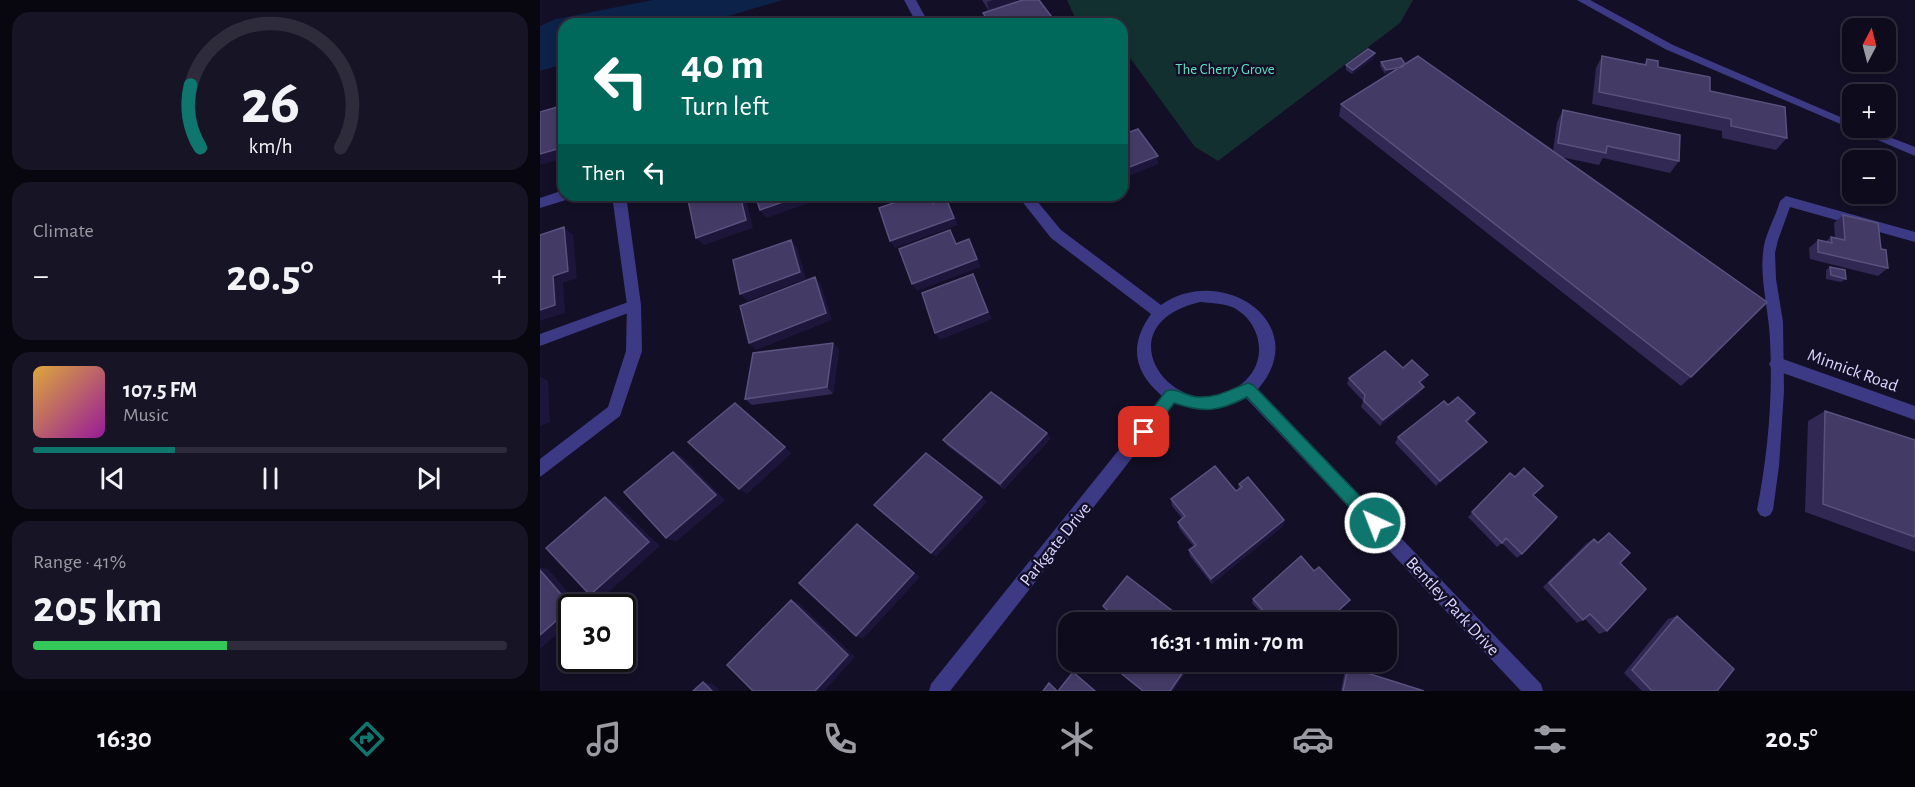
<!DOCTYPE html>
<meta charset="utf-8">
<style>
body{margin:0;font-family:"Alegreya Sans",sans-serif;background:#171425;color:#f1f3f6;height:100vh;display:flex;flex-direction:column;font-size:22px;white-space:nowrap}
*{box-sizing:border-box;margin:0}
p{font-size:20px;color:#9b9ba3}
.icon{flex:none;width:33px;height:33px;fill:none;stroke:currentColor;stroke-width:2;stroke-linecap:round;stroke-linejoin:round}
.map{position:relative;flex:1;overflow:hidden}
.drawer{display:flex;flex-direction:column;gap:12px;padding:12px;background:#08060f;width:540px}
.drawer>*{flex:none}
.banner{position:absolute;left:18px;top:18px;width:570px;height:183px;border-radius:18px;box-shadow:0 3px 9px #0003,0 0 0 2px #2e2b3b;background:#00695c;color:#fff;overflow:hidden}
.needle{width:39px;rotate:7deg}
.fabs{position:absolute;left:1302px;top:18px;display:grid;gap:12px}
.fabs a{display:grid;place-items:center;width:54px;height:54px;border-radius:12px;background:#0e0b1c;box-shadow:0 3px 9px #0003,0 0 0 2px #2e2b3b;font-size:30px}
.speed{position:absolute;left:18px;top:594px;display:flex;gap:12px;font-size:30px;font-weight:700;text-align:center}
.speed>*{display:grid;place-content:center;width:78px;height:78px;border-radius:50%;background:#0e0b1c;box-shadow:0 3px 9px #0003,0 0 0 2px #2e2b3b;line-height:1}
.speed .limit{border:3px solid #111;border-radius:9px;background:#fff;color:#111}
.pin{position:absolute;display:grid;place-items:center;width:51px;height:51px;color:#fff;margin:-26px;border-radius:12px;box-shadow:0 3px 9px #0006}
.me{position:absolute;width:66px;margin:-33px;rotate:317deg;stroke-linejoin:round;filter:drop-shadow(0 0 4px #0008)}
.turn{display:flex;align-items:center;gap:21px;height:126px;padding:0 24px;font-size:27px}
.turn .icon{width:78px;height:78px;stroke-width:2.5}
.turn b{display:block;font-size:42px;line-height:51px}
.then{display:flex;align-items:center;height:57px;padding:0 24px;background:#0003;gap:12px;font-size:22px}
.big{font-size:45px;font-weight:700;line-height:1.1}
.drawer .tile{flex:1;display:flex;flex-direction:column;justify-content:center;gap:9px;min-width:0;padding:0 21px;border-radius:18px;background:#171425}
.drawer .dial{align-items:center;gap:0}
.dial svg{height:156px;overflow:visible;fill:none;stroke:#2e2b3b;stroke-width:7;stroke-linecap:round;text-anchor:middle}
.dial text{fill:#f1f3f6;stroke:none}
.song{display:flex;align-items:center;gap:18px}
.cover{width:72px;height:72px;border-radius:9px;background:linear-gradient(135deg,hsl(40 70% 55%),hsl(300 70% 35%))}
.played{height:6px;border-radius:3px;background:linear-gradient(90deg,#0f766e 30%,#2e2b3b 30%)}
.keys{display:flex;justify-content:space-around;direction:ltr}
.heat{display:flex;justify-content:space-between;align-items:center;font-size:33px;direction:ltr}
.charge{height:9px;border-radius:4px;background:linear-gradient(90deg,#34c759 41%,#2e2b3b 0)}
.trip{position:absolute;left:518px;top:612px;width:339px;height:60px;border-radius:18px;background:#0e0b1c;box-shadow:0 3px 9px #0003,0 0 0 2px #2e2b3b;font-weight:700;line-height:60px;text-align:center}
.dock{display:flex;height:96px;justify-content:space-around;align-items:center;background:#06040b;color:#9b9ba3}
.dock .icon{width:42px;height:42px}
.dock .on{color:#0f766e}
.dock b{font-size:27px;color:#f1f3f6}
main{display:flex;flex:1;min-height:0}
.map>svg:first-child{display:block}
</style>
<main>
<section class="drawer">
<div class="tile dial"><svg viewBox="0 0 100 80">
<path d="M14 69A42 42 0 1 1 86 69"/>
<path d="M14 69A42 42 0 0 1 9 37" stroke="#0f766e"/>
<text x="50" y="56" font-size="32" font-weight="700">26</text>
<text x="50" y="72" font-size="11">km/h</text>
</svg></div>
<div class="tile"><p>Climate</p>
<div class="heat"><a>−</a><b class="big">20.5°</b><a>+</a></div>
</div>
<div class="tile">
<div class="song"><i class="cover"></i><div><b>107.5 FM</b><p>Music</p></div></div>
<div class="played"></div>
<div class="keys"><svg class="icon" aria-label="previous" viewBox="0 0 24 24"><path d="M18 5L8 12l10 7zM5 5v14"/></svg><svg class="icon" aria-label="pause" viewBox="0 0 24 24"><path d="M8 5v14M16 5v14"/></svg><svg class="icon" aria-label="next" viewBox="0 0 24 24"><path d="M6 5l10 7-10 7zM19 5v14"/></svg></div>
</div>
<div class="tile"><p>Range · 41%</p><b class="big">205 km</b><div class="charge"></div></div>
</section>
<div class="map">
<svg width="1375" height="691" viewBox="0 0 1375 691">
<rect width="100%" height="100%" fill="#130f26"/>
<path fill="#12302f" d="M527 0H873L860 23 678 161 655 147 582 47V24H534L537 22Z"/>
<path fill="#0c2248" d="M113 0H243L161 24H24V64L0 71V26L16 19Z"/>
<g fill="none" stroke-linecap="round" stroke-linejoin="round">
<path fill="#3d3a85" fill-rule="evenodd" d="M1037 0H1050L1133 45 1312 122V128H1326L1375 147V156L1125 49Z
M1246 196 1375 232V242L1250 207 1238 240 1235 253 1236 279 1243 322 1244 391 1239 466 1233 510 1230 515 1225 517 1220 515 1217 510C1228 454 1233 397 1230 340 1229 311 1220 282 1223 253 1224 235 1235 219 1240 201Z
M94 300 99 301 101 305 99 309 0 346V334Z"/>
<path fill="#3d3a85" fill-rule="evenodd" d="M364 0H376L389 24H377Z
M24 190V195H31L29 199 0 208V198Z
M72 195H86L101 305 102 351 80 416 0 477V459L68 407 86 351 87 305Z
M477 195H492L521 230 621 305C683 262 774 325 718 389L1001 684 1003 691H981L706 398C683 411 660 413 635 403L410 691H389L391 684 622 396C593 371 589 345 611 314L511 238ZM660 302C670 303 682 303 692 307 720 320 729 358 706 380 644 440 554 327 660 302Z
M1237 357 1375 406V420L1232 369 1229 364 1232 359Z"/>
</g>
<path fill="#312854" d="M442 0H481L449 11Z
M443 13 511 16 513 24H447Z
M1062 56 1104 64 1107 59 1118 67 1170 91 1247 138 1236 150 1182 138V131L1052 104 1056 68Z
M834 58 812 74 806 70V65Z
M841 62 865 64 1013 151 1017 122 1023 110 1139 161 1130 173 1063 158 1059 165 1021 157 1151 377 1141 386 799 116 801 104 851 73 845 74 840 66Z
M1320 86 1338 94H1313Z
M1303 215 1341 249 1348 268 1338 276 1270 259 1269 248 1278 240 1285 242 1291 237 1295 238 1294 223Z
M1290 267 1306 279 1301 282 1286 279V270Z
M299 349 293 394 212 405 205 399Z
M863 368 885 381 881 384 880 393 840 426 821 407 823 401 807 384 809 378Z
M908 405 931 419 927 422 947 442 943 447 896 486 855 443 858 437Z
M1285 411 1375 440V552L1265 512 1268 421Z
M507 433 510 439 464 489 408 446 403 440Z
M970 473 994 495 982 554 977 558 962 543 957 547 928 517Z
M699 484 744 520 743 526 672 584 650 556 649 550 654 547 639 528 638 522 642 518 632 506 631 499 696 491 698 489Z
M1069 533 1080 563 1067 631 1059 634 1045 619 1037 623 1003 587 1047 543 1054 539 1057 542Z
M774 571 810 600 787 622H729L712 603 713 599Z
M1137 616 1177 691H1102L1084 673 1128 619Z
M808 667 884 691H801L805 670Z"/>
<path fill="#1d163a" d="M453 0H481L449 11 447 2Z
M511 16 513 24H488Z
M835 53 834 58 812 74 813 70Z
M866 66 865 70 845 74 846 70Z
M588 123 589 131 582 134V125Z
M24 147V158L0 165V154Z
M618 156V164L582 179V170Z
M200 195H205L213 228 164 245 156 238Z
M263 195H272L274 201 226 218 220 210Z
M406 198 418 225 355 248 350 241Z
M24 227 33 235 37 278 23 283 25 313 0 321V310Z
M429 239 441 267 377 291 372 284Z
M251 240 257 247 266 279 208 301 200 294Z
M433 274 452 319 400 340 395 333Z
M275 277 281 285 292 320 216 350 209 343Z
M293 343 299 349 293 394 287 387Z
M888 375 885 381 876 389 879 382Z
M0 376 8 381 10 422 0 426Z
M884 387 880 393 840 426 843 420Z
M195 403 252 453 207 494 199 489Z
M507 433 510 439 464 489 460 484Z
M947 442 943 447 896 486 900 481Z
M133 452 143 457 185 500 136 542 126 538Z
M65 497 75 502 120 546 62 598 50 595Z
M442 497 447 502 396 557 391 553Z
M744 520 743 526 672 584 671 579Z
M317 524 323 529 380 577 323 639 316 636Z
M0 567 9 570 41 608H32V621L0 649Z
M251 600 259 603 315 657 284 691H275Z
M646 668 647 671 633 691H630Z
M163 682 173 684 180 691H172Z"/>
<path fill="#433a66" stroke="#5a527e" stroke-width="1.5" d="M483 0H499L511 16 488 24H450L443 13Z
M828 49 835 53 813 70 806 65Z
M878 56 1227 302 1151 377 801 104Z
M1062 56 1106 65 1107 59 1118 61V67L1170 77V91L1245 107 1247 138 1191 126V119L1059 92Z
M861 58 865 64 862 67 846 70 841 62Z
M1320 86 1338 94H1325L1317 91Z
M1346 98 1349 100 1346 104Z
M24 105V147L0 154V112Z
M1023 110 1140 135 1139 161 1067 146 1066 153 1018 143Z
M582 114 588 123 582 125Z
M598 129 618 156 582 170V135Z
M163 195H200L206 220 156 238 148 200Z
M215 195H263L220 210Z
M376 195H390L393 203 406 198 414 218 350 241 339 208Z
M1303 215 1338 223 1341 249 1346 250 1348 268 1278 252V240L1292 243 1291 237 1305 240Z
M24 227 28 271 13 276 15 305 0 310V235Z
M410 230 416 244 429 239 437 259 372 284 359 249Z
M251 240 260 272 200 294 193 260Z
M1290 267 1305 270 1306 279 1291 275Z
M433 274 448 312 395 333 382 293Z
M275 277 286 313 209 343 200 306Z
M293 343 287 387 205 399 213 353Z
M845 351 863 368 872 360 888 375 879 382 884 387 843 420 824 401 825 395 809 378Z
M451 392 507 433 460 484 403 440Z
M918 397 935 413 926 421 947 442 900 481 858 437 904 401 908 405Z
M195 403 245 447 199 489 148 442Z
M1285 411 1375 440V537L1283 504Z
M133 452 176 495 126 538 84 492Z
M386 453 442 497 391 553 334 505Z
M675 466 696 491 702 487 699 484 708 477 744 520 671 579 649 550 656 545 638 522 645 516 631 499Z
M984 468 1003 486 993 495 1017 517 982 554 966 538 962 543 932 512 970 473 975 477Z
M65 497 109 542 50 595 6 548Z
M317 524 374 573 316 636 259 583Z
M1069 533 1090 553 1080 563 1106 589 1067 631 1050 614 1043 620 1009 583 1054 539 1058 543Z
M761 556 774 571 779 567 810 600 786 622H733L713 599Z
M0 570 32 607 0 635Z
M587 576 647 622H562L560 621 568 611 563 606Z
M251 600 308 655 275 691H213L187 665Z
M1137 616 1194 669 1177 691H1112L1092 670Z
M567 662H640L639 663 646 668 630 691H603Z
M808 667 884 691H803Z
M533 672 555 691H518Z
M163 682 172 691H153Z
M509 683 517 691H503Z"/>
<path fill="#0f766e" stroke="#0a4d48" stroke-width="1.5" d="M708 383 713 385 841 518 843 523 841 529 835 531 830 529 707 397C678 412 664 413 634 403L609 437 604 439 599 437 597 432 599 427 626 391C637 387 647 397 658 397 678 398 691 389 708 383Z"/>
<g text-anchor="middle" stroke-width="5" stroke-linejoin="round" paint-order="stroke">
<g font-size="15" fill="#5fe0c0" stroke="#130f26">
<text x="685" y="74">The Cherry Grove</text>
</g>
<g font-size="18" fill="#d9d4ff" stroke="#130f26">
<text transform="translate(1313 370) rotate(20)" y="6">Minnick Road</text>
<text transform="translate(515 544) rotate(-51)" y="6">Parkgate Drive</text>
<text transform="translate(913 606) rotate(47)" y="6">Bentley Park Drive</text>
</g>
</g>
</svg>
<div class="fabs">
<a><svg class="needle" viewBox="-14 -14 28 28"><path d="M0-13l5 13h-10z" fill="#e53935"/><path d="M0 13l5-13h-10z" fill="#9b9ba3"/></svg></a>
<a>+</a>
<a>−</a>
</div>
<div class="speed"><div class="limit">30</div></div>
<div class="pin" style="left:604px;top:432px;background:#d93025"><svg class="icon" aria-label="arrive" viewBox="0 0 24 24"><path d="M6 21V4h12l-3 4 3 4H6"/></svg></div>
<svg class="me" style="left:835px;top:523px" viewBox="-20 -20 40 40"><circle r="17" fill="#0f766e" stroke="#fff" stroke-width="3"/><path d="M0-11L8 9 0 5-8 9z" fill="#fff"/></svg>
<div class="trip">16:31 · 1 min · 70 m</div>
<div class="banner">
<div class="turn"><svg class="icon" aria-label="left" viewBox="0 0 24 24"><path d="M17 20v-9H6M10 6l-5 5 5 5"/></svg><div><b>40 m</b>Turn left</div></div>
<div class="then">Then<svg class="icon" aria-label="left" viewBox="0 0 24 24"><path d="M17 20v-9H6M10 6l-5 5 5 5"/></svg></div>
</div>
</div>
</main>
<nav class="dock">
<b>16:30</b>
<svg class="icon on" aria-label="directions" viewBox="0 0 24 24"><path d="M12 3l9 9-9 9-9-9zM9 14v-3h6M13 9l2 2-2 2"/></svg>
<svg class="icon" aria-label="music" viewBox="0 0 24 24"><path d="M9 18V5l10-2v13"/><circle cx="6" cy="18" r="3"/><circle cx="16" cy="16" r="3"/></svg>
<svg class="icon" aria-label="phone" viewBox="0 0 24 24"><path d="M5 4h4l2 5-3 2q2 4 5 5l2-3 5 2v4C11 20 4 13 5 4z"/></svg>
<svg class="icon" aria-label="climate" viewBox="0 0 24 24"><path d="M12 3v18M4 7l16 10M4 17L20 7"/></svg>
<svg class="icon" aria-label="car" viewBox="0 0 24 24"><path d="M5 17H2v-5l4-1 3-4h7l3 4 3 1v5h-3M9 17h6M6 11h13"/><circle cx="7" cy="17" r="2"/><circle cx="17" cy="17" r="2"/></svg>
<svg class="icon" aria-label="filters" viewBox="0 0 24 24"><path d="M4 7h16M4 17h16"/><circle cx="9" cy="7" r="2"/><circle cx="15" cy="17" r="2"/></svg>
<b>20.5°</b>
</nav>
